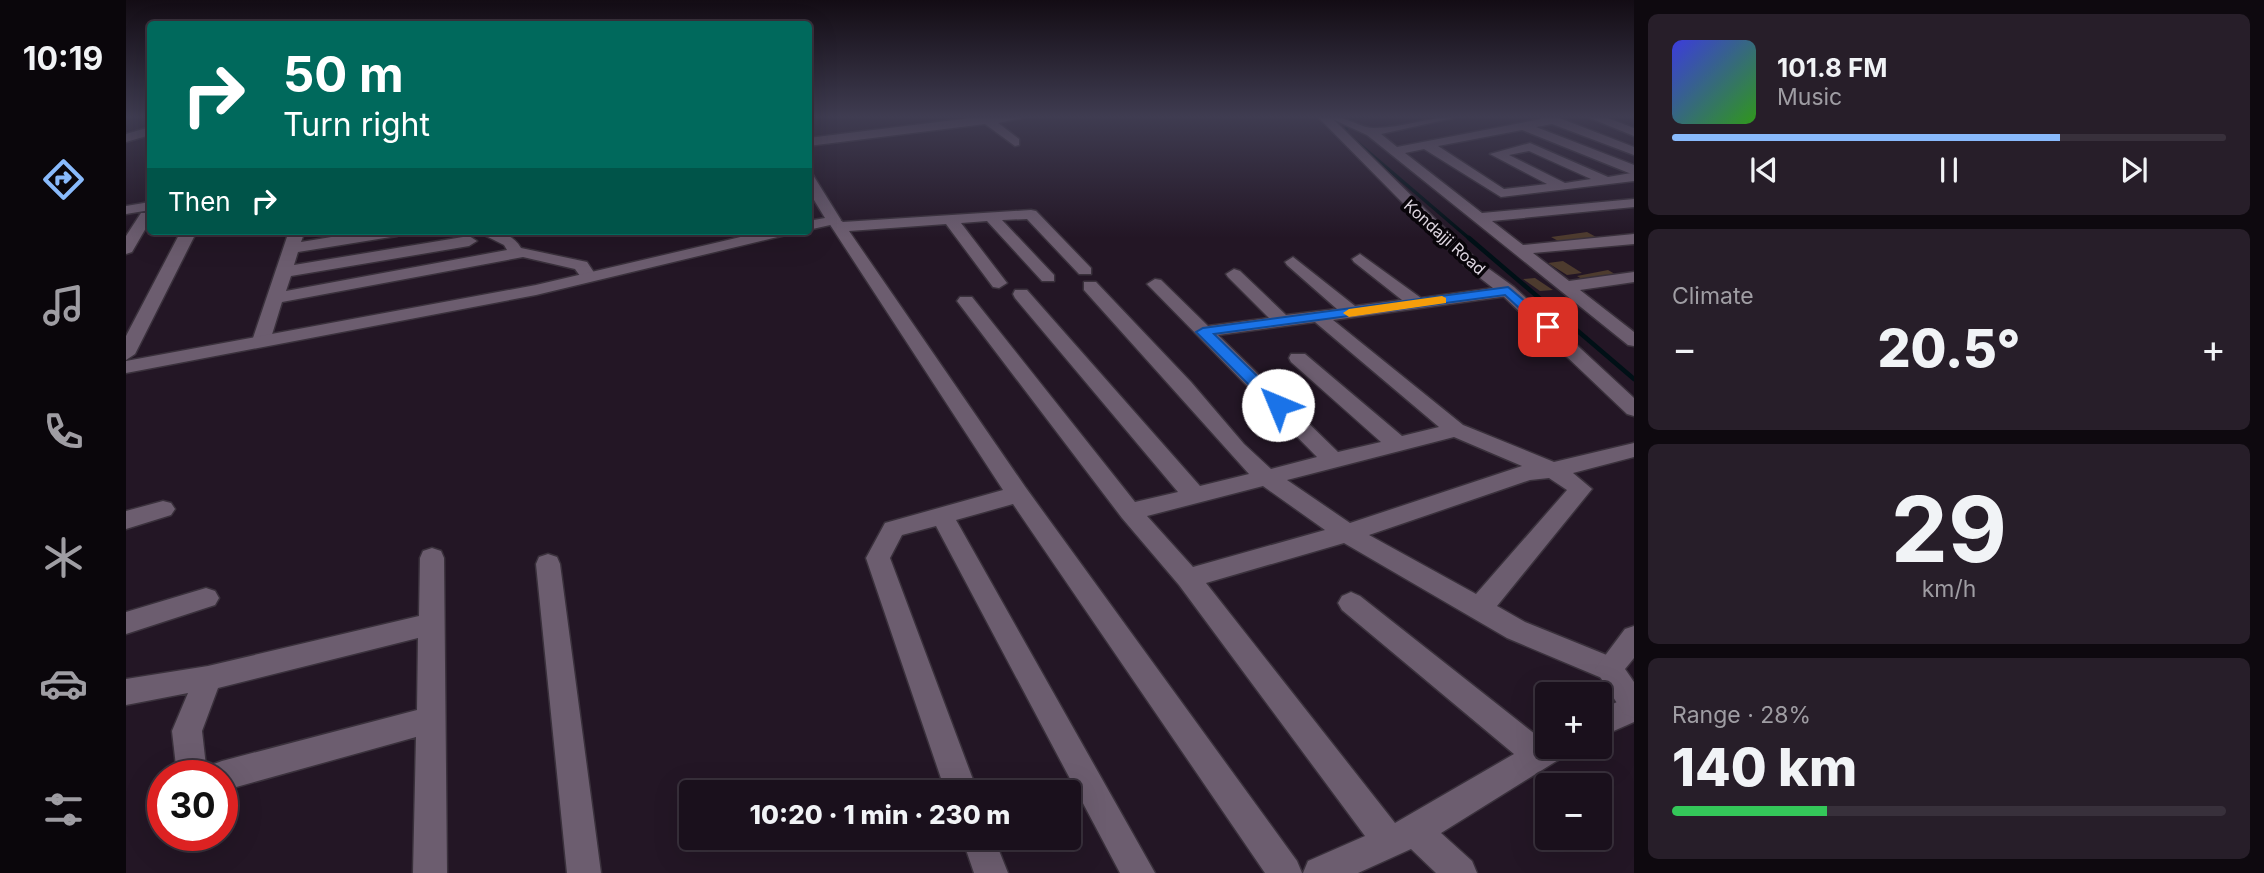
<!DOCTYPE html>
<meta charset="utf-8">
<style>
body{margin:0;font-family:Inter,sans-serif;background:#271e29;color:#f1f3f6;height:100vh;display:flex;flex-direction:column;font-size:26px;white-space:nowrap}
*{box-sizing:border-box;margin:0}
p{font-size:23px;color:#9f9da3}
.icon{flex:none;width:38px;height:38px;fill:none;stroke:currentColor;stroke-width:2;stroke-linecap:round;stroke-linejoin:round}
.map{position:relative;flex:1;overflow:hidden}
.sheet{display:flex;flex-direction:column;gap:14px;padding:14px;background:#0e090f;width:630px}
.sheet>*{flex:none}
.banner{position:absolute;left:21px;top:21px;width:665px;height:214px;border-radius:7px;box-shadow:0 7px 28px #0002,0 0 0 2px #38303b;background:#00695c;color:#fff;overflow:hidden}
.tools{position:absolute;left:1409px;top:682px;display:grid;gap:14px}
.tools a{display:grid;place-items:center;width:77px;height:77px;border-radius:7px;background:#1a101c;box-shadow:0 7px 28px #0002,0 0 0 2px #38303b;font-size:35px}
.speed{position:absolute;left:21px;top:760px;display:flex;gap:14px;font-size:35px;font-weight:700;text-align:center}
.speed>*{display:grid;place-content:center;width:91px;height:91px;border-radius:50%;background:#1a101c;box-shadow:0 7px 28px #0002,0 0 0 2px #38303b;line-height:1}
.speed .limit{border:10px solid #d22;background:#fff;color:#111}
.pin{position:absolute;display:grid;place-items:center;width:60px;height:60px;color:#fff;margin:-30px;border-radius:14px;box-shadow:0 4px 10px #0006}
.me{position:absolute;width:77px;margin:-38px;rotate:315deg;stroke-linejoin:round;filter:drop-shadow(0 0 5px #0008)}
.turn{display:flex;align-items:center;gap:24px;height:147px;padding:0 21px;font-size:32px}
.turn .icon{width:91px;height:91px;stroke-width:2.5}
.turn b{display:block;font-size:49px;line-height:60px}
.then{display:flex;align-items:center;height:66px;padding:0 21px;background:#0003;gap:14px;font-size:26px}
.big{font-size:52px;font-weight:800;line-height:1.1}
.sheet .tile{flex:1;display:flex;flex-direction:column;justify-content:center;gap:10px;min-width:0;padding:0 24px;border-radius:10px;background:#271e29}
.sheet .dial{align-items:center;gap:0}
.dial b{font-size:91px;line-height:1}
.song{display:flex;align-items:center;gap:21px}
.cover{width:84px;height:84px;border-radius:10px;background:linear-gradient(135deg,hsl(240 70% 55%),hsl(110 70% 35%))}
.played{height:7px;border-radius:4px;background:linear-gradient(90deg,#89bafc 70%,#38303b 70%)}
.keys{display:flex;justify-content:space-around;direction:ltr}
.heat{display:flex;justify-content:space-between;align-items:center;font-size:38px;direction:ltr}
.charge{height:10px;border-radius:5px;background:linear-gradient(90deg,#34c759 28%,#38303b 0)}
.trip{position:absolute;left:553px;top:780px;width:402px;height:70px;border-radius:7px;background:#1a101c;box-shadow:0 7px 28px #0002,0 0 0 2px #38303b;font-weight:800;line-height:70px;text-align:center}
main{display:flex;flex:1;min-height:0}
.dock{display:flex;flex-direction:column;width:126px;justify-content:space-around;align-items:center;background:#0a060b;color:#9f9da3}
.dock .icon{width:49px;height:49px}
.dock .selected{color:#89bafc}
.dock b{font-size:32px;color:#f1f3f6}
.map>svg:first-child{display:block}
</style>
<main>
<nav class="dock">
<b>10:19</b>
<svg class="icon selected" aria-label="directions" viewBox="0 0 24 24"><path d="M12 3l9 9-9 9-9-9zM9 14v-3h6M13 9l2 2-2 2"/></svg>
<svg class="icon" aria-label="music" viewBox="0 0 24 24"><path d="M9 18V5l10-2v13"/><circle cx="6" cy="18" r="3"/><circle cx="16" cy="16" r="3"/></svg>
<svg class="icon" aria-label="phone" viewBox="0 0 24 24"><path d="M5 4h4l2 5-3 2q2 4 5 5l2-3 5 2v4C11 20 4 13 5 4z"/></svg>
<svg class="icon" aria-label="climate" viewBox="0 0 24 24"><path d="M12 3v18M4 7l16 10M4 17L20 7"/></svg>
<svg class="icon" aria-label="car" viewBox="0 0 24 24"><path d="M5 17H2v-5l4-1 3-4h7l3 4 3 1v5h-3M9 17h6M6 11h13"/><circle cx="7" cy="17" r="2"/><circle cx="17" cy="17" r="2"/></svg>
<svg class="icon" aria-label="filters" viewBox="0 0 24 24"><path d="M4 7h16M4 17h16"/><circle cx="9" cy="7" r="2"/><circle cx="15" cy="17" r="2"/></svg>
</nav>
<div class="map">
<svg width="1508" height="873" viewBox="0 0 1508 873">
<rect width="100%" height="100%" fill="#231625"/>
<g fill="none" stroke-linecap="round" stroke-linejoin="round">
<path stroke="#001016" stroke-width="3.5" d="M1241 116 1224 119 1219 132 1345 240"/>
<path stroke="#001016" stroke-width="4.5" d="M1343 238 1508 379"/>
</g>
<path fill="#4d3b2e" d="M1461 232 1481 243 1445 248 1425 237Z
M1437 261 1456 273 1441 275 1422 263Z
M1482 270 1494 277 1462 283 1451 276Z
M1409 278 1427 290 1414 291 1397 279Z
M1423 300H1436L1451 314H1438Z"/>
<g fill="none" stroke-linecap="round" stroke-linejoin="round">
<g stroke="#3a313c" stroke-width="3">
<path id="street" d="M861 116H905L872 123 893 139V145L889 146 859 124 682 146V138Z
M1200 116C1221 116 1234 128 1248 128 1276 128 1306 116 1336 116L1255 134 1271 147 1415 119 1412 116H1428L1508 147V155L1426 124 1410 127 1508 165V181L1375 197 1298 149 1279 153 1356 213 1508 199V207L1366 221 1397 245 1508 234V244L1407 253 1443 281 1508 272V282L1454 290 1508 332V346L1502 345 1241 135ZM1396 130 1503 173H1505L1482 177 1404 143 1364 154 1421 184 1378 189 1312 146ZM1403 151 1465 179 1439 183 1383 155Z
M1459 116H1476L1508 128V136Z
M24 127V135L0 142V134Z
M24 202V210L0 214V206Z
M905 210 910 211 965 268V274H953L901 219 876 220 928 275V281H916L861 221 835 223 881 283 873 288 867 287 820 224 723 231 900 488 1171 861 1176 873H1139L887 504 830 520 1029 873H994L810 526 776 535 764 558 852 793H820L740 558 759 523 877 490 701 220 708 216 717 222Z
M15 213H24V221L6 252 0 254V236Z
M55 231H71L9 354 0 360V336Z
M163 231H179L175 242 242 231H279L271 236 172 252 168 265 343 236 351 241 343 246 165 276 160 291 381 250 378 245 350 231C368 231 385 231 395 248L461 262 471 277 469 280H457L449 269 397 257 156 302 144 341 141 345H129L126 341Z
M1234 254 1295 298 1382 286 1390 291 1382 296 1207 320 1337 425 1428 462 1508 443V457L1447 473 1466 489 1371 606 1399 622 1493 660 1497 669 1493 678 1483 681 1381 638 1218 543 1080 583 1269 823 1388 754 1216 610 1212 603 1216 596 1225 592 1234 596 1414 738 1421 735V747H1441L1437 757 1315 833 1346 861 1351 873H1310L1285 849 1232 873H1177L1182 861 1239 836 1053 585 996 518 831 301 834 297H846L1009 502 1052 492 889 298 887 294 889 290H901L1074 486 1123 474 958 290V282H970L1065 382 1118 444 1145 469 1191 457 1021 284 1029 279 1035 280 1082 326 1143 318 1102 277 1100 274 1108 269 1114 271 1160 315 1211 309 1161 265 1159 262 1167 257 1229 306 1276 300 1228 262 1226 259ZM1189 322 1313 427 1276 436 1179 354H1165L1163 358 1165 362 1255 442 1212 452 1092 335ZM1328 437 1396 466 1224 523 1161 480ZM1423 478 1441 490 1350 594 1243 535 1404 480ZM1137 486 1199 530 1067 567 1021 516Z
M37 501 45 503 49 509 45 515 0 529V511Z
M306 548 315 551 318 558 321 873H287L290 737 96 791V775H51L46 731 62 693 0 705V679L82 666 293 616 294 558 297 551ZM292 638 291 710 96 761 85 765 81 775 76 731 92 688Z
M422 554 431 557 434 564 475 873H441L410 564 413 557Z
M80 588 89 591 93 598 89 605 0 634V612Z
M1508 694V722L1474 737V710Z
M836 838H868L882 873H848Z"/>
</g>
<g stroke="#3a313c" stroke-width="3">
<path id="secondary" d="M1191 116H1204L1352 261 1388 287 1508 398V416L1501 414 1376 295 1340 267Z
M682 174 687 175 715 220 713 223 682 230V221L699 218 682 190Z
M640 231H667L664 234 410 295 0 373V361L410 285Z
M1508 626V658L1499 669 1508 682V718L1498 714 1469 669 1499 629Z"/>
</g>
<use href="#street" fill="#6c5d6f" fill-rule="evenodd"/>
<use href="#secondary" fill="#6c5d6f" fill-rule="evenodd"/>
</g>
<linearGradient id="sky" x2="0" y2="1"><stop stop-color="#130c14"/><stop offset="0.49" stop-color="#3f3c51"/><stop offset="1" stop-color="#3f3c51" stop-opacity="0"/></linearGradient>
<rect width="1508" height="238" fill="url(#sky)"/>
<path fill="#1a73e8" stroke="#114b97" stroke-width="2" d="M1382 287 1426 324V330H1417L1379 295 1088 334 1157 401V408H1146L1070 332 1077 328Z"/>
<path fill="#f59e0b" d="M1316 296 1320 298V303L1223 317 1217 313 1223 309Z"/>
<g text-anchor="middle" stroke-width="7" stroke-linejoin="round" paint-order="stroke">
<g font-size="16" fill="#ded6e0" stroke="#09050a">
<text transform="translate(1319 237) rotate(42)" y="6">Kondajji Road</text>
</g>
</g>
</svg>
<div class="tools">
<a>+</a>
<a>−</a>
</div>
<div class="speed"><div class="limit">30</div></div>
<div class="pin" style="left:1422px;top:327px;background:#d93025"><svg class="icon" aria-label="arrive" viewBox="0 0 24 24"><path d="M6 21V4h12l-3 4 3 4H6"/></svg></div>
<svg class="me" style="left:1152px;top:405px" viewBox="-20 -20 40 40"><circle r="19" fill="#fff"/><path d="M0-13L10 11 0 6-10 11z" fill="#1a73e8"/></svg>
<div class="trip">10:20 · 1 min · 230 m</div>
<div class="banner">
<div class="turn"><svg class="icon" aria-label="right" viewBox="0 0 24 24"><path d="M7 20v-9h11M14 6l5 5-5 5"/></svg><div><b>50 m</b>Turn right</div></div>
<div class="then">Then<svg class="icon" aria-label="right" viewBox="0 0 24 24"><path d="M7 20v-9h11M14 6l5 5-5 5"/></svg></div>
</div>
</div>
<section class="sheet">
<div class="tile">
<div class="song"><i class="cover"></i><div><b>101.8 FM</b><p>Music</p></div></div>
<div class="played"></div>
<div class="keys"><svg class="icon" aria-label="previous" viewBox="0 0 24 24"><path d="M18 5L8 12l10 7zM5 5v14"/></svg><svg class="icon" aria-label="pause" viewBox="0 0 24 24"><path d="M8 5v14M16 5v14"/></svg><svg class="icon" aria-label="next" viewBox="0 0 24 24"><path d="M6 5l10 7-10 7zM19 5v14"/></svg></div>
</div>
<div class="tile"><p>Climate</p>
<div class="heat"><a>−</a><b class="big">20.5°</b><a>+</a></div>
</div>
<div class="tile dial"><b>29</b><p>km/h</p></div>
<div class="tile"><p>Range · 28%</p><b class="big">140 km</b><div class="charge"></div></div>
</section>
</main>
